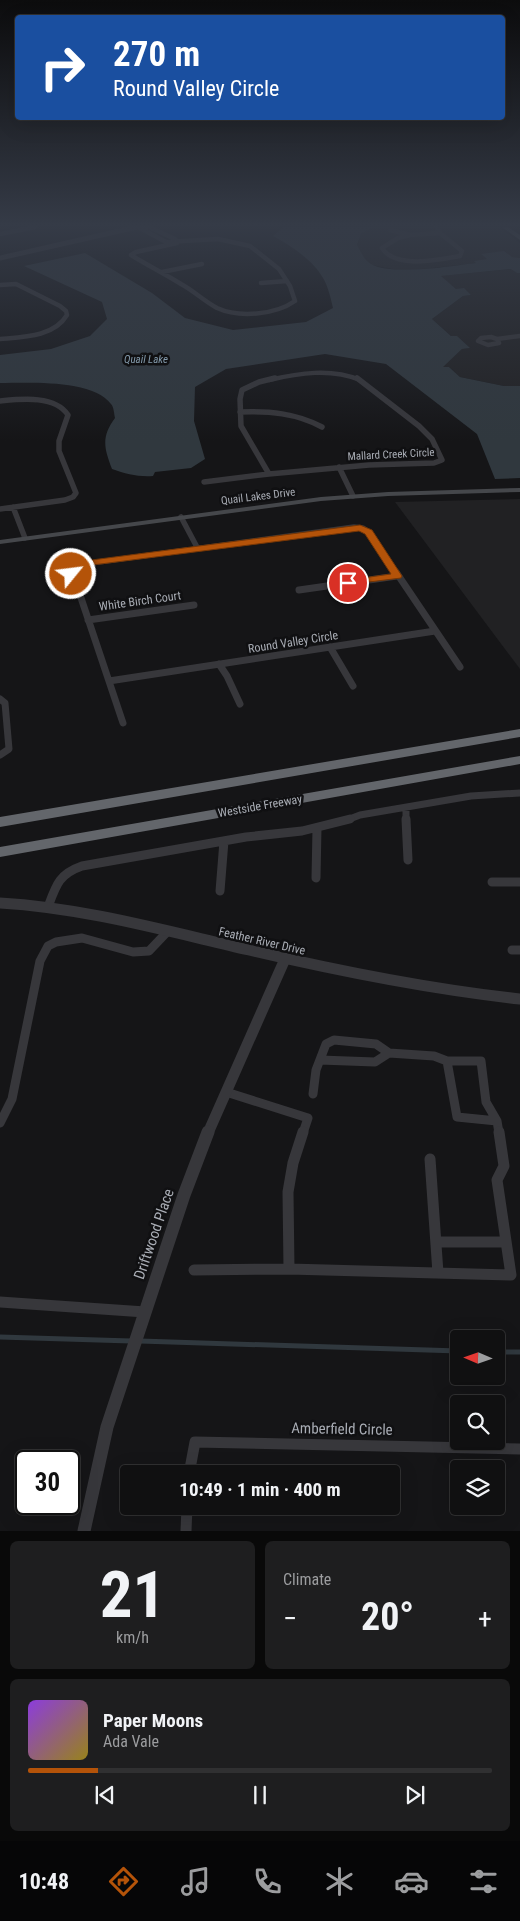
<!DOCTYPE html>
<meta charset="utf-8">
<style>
body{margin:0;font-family:"Roboto Condensed",sans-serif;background:#1e1e1f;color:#f1f3f6;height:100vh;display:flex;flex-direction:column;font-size:19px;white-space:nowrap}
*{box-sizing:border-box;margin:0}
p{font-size:16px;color:#9c9d9f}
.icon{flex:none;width:28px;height:28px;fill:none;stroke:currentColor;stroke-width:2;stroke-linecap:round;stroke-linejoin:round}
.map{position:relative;height:1531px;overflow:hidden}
.sheet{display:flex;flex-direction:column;gap:10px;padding:10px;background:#090909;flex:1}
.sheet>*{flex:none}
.guide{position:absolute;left:15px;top:15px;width:490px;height:105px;border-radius:5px;box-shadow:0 5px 20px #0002,0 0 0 1px #303031;background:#1a4fa0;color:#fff;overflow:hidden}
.needle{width:32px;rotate:272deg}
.controls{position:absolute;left:450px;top:1330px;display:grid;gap:10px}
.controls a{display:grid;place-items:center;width:55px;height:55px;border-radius:5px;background:#101011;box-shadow:0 5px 20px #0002,0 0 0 1px #303031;font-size:25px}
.speed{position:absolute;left:15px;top:1450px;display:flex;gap:10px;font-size:25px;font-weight:700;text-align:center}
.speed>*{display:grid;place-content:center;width:65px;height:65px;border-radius:50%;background:#101011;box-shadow:0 5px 20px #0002,0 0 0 1px #303031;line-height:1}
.speed .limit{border:2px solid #111;border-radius:8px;background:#fff;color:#111}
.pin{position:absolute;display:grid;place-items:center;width:42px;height:42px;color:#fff;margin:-21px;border:2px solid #fff;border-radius:50%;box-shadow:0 1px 5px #0007}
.me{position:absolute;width:55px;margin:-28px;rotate:61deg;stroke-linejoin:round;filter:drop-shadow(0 0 4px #0008)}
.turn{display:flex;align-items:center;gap:18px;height:105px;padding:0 15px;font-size:22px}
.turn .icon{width:65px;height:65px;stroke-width:2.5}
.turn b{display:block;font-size:35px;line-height:42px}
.big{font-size:38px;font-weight:700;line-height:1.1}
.sheet .widget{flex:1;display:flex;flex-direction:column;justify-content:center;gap:8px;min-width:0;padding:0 18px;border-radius:8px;background:#1e1e1f}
.sheet .dial{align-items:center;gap:0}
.dial b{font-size:65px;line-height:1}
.song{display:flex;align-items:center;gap:15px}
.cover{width:60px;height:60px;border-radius:8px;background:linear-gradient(135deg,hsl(270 70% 55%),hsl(50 70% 35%))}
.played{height:5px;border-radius:2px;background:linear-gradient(90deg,#b45309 15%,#303031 15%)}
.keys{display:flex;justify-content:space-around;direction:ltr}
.heat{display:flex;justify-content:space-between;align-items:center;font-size:28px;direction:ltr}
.sheet .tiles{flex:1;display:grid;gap:10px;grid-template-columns:1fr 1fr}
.widget:last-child{grid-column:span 2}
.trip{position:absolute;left:120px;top:1465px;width:280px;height:50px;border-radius:5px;background:#101011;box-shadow:0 5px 20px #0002,0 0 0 1px #303031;font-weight:700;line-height:50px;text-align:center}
.tab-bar{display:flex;height:80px;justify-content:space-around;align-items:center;background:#060607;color:#9c9d9f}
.tab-bar .icon{width:35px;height:35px}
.tab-bar .on{color:#b45309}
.tab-bar b{font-size:22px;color:#f1f3f6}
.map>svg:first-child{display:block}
</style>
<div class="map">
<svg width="520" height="1531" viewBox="0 0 520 1531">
<rect width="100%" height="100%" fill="#151517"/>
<path fill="#212123" d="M372 227H499L520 243V258L481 254 488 259 475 261 477 263 403 271 372 265 364 259 357 246 361 234Z
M512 269 517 273H520V386H504L460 377 449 367H442L462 349 469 348 451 336 432 319 463 296 471 295 456 289 440 276Z
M520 499V669L395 502Z"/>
<path fill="#30383e" d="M284 227H372L361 234 357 245C361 252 364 260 371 264 391 276 452 266 476 263L474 261 487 259 481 254 504 251 512 257 520 258V273H517L511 269 441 276 456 289 464 288 471 295 463 296 432 319 451 336H457L470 348 462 349 443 367H449L460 377 504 386H520V478L495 479 477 434 386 364 325 354 226 369 195 387 194 421 205 459 191 468 155 472 153 476C138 477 126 474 112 469 104 448 101 437 115 418 114 414 114 407 111 404 93 379 28 383 0 383V355L51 349 90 336 107 319 102 302 24 266 85 253 152 293 185 318 233 330 306 322 333 308C331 299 328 286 323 278 313 260 291 246 273 236Z"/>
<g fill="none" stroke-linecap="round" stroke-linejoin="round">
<path stroke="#30383e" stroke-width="5" d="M0 1337 131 1341
M140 1341 459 1351
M496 1352H520"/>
<path stroke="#37373b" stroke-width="4.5" d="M138 227 166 242 218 239 250 246 279 269 290 286 295 301C275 315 239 318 217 308 204 301 194 291 181 284 165 274 147 265 131 255L136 252 177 243
M142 227H149L175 239 177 243
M390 230 410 235 398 238 382 248C395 269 439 260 460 256L462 251 440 233 436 227
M0 234 35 227
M410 235 440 233
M162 272 202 264
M261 283 287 281
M0 285 16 284 60 306 66 311 67 315C54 337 23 337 0 339
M491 337 497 339 499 343 488 345 478 341 481 338Z
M497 339 520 336
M269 380C299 373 331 368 360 380"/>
<path stroke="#37373b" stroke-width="5.5" d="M275 378 259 382 242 390 240 399 241 426 269 474 369 465 434 463 442 460 432 439 419 426 357 378
M0 401C21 399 55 395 68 415L59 441V451L76 493 73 497 65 500 0 509
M240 412C269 411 296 413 322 427
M339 467 353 496
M204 482 269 474
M13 507 25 538
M181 517 198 549
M71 574 70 571 77 565 354 527 363 528 369 532 397 574"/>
<path stroke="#37373b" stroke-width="7" d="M71 572 76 583 123 723
M396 572 460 667
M299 590 397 576
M88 620 194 605
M330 647 353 686
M219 664 227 676 240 704
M109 681 435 631
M0 699 5 703 9 749 0 755
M406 809V820
M347 820 360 815 471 796 520 793"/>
<path stroke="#37373b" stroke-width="9" d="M406 819 408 860
M316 878 317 828
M492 882H520
M220 891 224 841
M48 907C56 885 59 874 82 866L246 837 302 831 350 819
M512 950H520
M320 1060 375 1062 389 1053
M447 1061 457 1117 497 1121
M226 1092 308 1118 303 1133
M313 1094 316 1070 326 1044 334 1040 376 1044 389 1053 434 1056 447 1061H481L486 1102 497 1121 499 1133
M0 1123 12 1099 40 961 48 946 56 942 82 938 133 952 149 951 168 931"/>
<path stroke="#37373b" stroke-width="11" d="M303 1132 293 1163 288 1192 289 1269 511 1275 497 1180 504 1166 499 1132
M430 1159 438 1273
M436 1242H506
M194 1270 289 1269
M0 1302 145 1312
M189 1474 195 1442 520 1449
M186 1531 187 1506"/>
<path stroke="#37373b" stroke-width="5" d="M0 258 137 227"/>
<path stroke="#37373b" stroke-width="11" d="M0 903C85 908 166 931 249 950 338 971 428 989 520 999
M208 1133 285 959"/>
<path stroke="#37373b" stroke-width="13" d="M84 1531 107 1427 184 1195 208 1132"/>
<path fill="#45474b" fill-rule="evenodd" d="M520 488V492L388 496 321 501 0 544V540L321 497 388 492Z"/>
<path fill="#53555a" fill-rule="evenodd" d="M502 227H508L520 235V240Z"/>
<path fill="#63666b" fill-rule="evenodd" d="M520 729V737L0 827V817Z
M520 756V764L0 857V847Z"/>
</g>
<linearGradient id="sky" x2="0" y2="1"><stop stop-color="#0c0c0d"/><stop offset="0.51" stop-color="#353b47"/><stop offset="1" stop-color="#353b47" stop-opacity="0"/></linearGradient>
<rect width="520" height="441" fill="url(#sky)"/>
<path fill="#b45309" stroke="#753606" d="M360 525 372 530 402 576 401 578 345 585V581L348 580 391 574 365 534 359 531 85 566 77 569 74 575H68L66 571 70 565 84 561Z"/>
<g text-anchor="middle" stroke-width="5" stroke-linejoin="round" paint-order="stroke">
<g font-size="11" font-style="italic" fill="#849bac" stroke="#101012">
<text x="146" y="363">Quail Lake</text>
</g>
<g font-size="11" fill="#a9adb5" stroke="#101012">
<text transform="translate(391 454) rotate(-3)" y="4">Mallard Creek Circle</text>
<text transform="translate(258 496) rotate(-7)" y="4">Quail Lakes Drive</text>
</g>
<g font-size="12" fill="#a9adb5" stroke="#101012">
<text transform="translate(140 601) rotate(-8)" y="4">White Birch Court</text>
<text transform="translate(293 642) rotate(-9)" y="4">Round Valley Circle</text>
<text transform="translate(260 806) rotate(-10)" y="4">Westside Freeway</text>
<text transform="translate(262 941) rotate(13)" y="4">Feather River Drive</text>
</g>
<g font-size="15" fill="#a9adb5" stroke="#101012">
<text transform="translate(154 1234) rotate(-71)" y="5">Driftwood Place</text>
<text transform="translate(342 1429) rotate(1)" y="5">Amberfield Circle</text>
</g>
</g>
</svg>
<div class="controls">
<a><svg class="needle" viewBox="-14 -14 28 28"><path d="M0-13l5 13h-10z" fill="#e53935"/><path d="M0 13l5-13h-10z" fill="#9c9d9f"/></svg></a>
<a><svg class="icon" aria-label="search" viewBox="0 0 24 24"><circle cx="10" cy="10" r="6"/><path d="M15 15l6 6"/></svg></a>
<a><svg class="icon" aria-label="layers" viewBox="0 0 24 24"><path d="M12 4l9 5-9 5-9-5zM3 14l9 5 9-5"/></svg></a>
</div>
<div class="speed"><div class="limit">30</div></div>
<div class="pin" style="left:348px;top:583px;background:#d93025"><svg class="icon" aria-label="arrive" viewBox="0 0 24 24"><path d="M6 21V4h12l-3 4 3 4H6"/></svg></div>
<svg class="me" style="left:71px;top:574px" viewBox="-20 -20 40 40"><circle r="17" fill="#b45309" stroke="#fff" stroke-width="3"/><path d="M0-11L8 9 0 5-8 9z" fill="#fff"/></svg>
<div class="trip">10:49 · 1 min · 400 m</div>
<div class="guide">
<div class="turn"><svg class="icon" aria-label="right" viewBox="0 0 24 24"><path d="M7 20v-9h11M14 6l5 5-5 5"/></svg><div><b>270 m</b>Round Valley Circle</div></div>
</div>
</div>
<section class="sheet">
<div class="tiles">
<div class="widget dial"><b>21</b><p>km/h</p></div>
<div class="widget"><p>Climate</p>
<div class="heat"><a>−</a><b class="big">20°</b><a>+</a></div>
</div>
<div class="widget">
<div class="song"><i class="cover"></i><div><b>Paper Moons</b><p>Ada Vale</p></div></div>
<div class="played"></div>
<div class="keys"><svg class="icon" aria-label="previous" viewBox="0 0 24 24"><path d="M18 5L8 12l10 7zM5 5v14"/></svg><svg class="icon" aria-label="pause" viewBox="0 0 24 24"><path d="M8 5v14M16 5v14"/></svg><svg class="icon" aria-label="next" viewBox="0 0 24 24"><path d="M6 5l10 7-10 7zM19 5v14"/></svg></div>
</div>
</div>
</section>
<nav class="tab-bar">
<b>10:48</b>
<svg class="icon on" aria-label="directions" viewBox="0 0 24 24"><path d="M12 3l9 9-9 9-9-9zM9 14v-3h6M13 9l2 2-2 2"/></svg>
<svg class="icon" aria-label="music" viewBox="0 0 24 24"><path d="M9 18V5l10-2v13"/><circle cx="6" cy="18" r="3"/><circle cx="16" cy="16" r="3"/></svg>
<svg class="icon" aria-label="phone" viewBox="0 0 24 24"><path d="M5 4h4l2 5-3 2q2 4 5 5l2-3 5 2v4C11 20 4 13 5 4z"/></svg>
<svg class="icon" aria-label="climate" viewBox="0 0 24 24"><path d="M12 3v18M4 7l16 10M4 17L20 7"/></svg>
<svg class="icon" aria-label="car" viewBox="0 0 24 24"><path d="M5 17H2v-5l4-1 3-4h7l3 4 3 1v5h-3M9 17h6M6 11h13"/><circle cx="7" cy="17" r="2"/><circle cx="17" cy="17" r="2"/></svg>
<svg class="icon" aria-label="filters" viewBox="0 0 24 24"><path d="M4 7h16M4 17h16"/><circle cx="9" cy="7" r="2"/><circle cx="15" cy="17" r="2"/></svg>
</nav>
